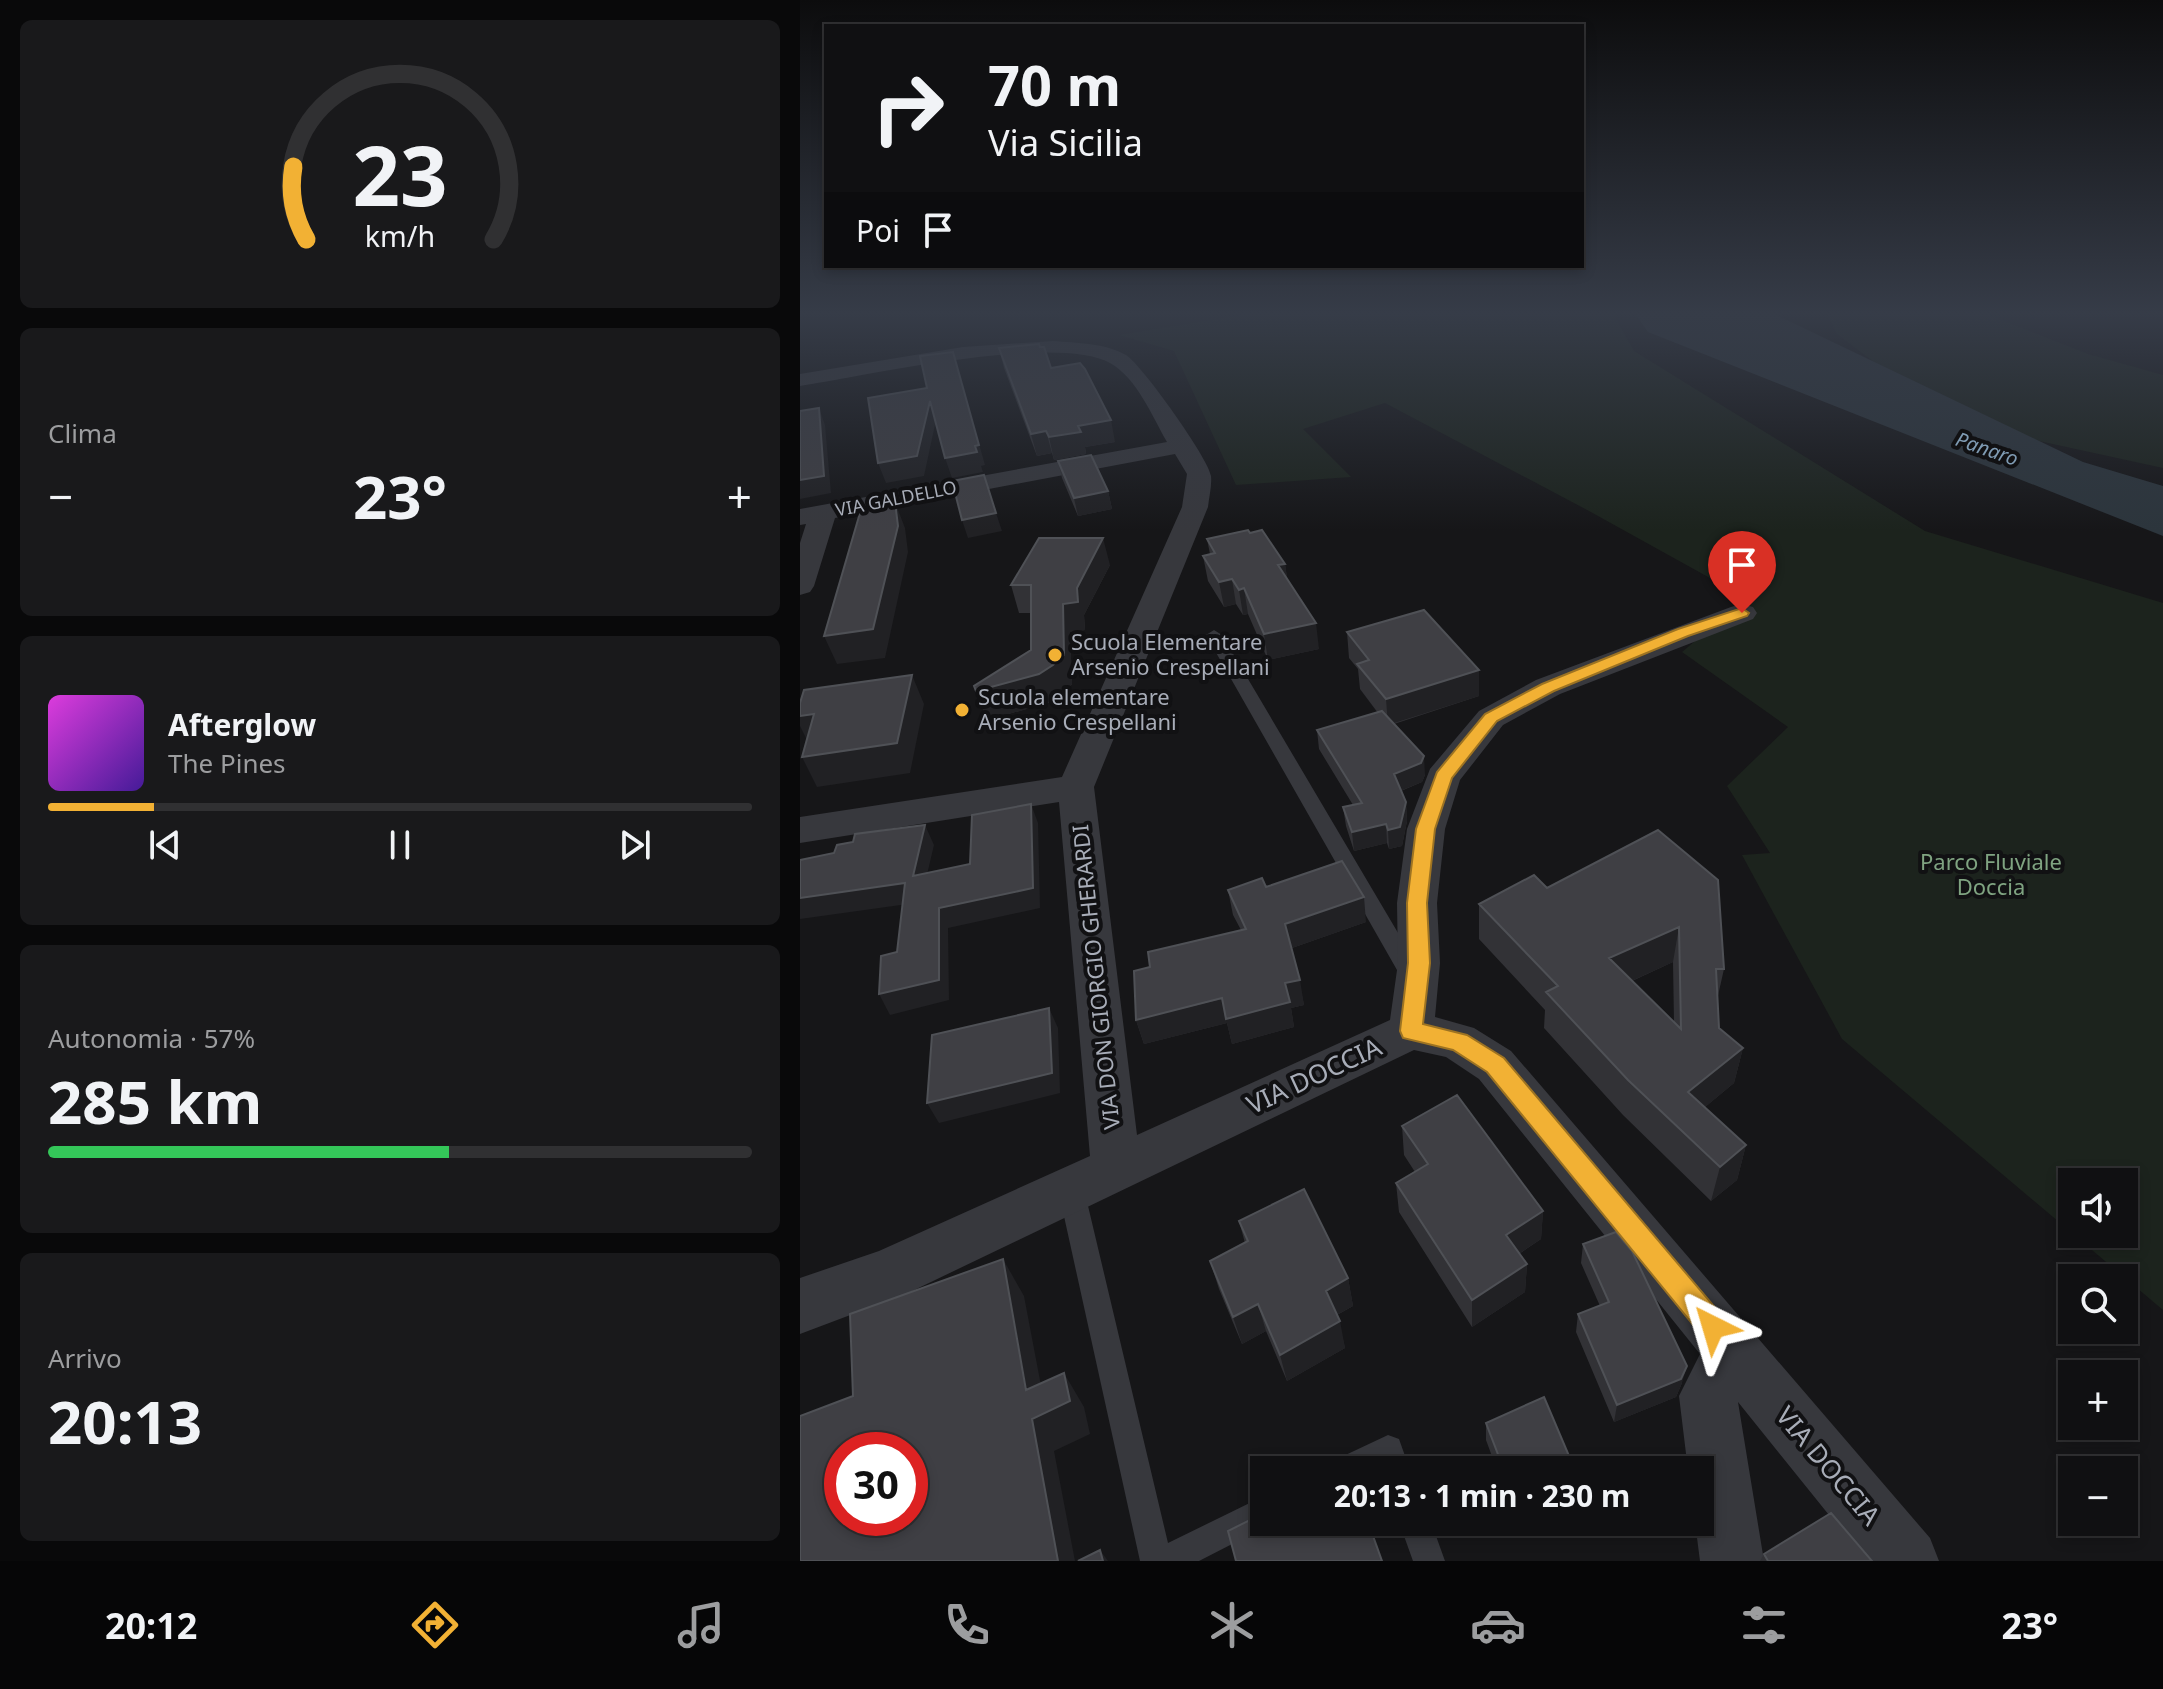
<!DOCTYPE html>
<html lang="it">
<meta charset="utf-8">
<style>
body{margin:0;font-family:"Noto Sans",sans-serif;background:#19191b;color:#f1f3f6;height:100vh;display:flex;flex-direction:column;font-size:30px;white-space:nowrap}
*{box-sizing:border-box;margin:0}
p{font-size:26px;color:#9c9d9f}
.icon{flex:none;width:44px;height:44px;fill:none;stroke:currentColor;stroke-width:2;stroke-linecap:round;stroke-linejoin:round}
.map{position:relative;flex:1;overflow:hidden}
.sheet{display:flex;flex-direction:column;gap:20px;padding:20px;background:#09090a;width:800px}
.sheet>*{flex:none}
.banner{position:absolute;left:24px;top:24px;width:760px;height:244px;border-radius:0px;box-shadow:0 4px 12px #0003,0 0 0 2px #303032;background:#101012;color:#f1f3f6;overflow:hidden}
.buttons{position:absolute;left:1258px;top:1168px;display:grid;gap:16px}
.buttons a{display:grid;place-items:center;width:80px;height:80px;border-radius:0px;background:#101012;box-shadow:0 4px 12px #0003,0 0 0 2px #303032;font-size:40px}
.speed{position:absolute;left:24px;top:1432px;display:flex;gap:16px;font-size:40px;font-weight:700;text-align:center}
.speed>*{display:grid;place-content:center;width:104px;height:104px;border-radius:50%;background:#101012;box-shadow:0 4px 12px #0003,0 0 0 2px #303032;line-height:1}
.speed .limit{border:12px solid #d22;background:#fff;color:#111}
.pin{position:absolute;display:grid;place-items:center;width:68px;height:68px;color:#fff;margin:-82px -34px;border-radius:50% 50% 50% 0;rotate:-45deg;box-shadow:0 0 8px #0007}
.pin .icon{rotate:45deg}
.me{position:absolute;width:88px;margin:-44px;rotate:320deg;stroke-linejoin:round;filter:drop-shadow(0 0 6px #0008)}
.turn{display:flex;align-items:center;gap:28px;height:168px;padding:0 32px;font-size:36px}
.turn .icon{width:104px;height:104px;stroke-width:2.5}
.turn b{display:block;font-size:56px;line-height:68px}
.then{display:flex;align-items:center;height:76px;padding:0 32px;background:#0003;gap:16px;font-size:30px}
.big{font-size:60px;font-weight:700;line-height:1.1}
.sheet .card{flex:1;display:flex;flex-direction:column;justify-content:center;gap:12px;min-width:0;padding:0 28px;border-radius:12px;background:#19191b}
.sheet .dial{align-items:center;gap:0}
.dial svg{height:208px;overflow:visible;fill:none;stroke:#303032;stroke-width:7;stroke-linecap:round;text-anchor:middle}
.dial text{fill:#f1f3f6;stroke:none}
.song{display:flex;align-items:center;gap:24px}
.cover{width:96px;height:96px;border-radius:12px;background:linear-gradient(135deg,hsl(300 70% 55%),hsl(260 70% 35%))}
.played{height:8px;border-radius:4px;background:linear-gradient(90deg,#f2b134 15%,#303032 15%)}
.keys{display:flex;justify-content:space-around;direction:ltr}
.heat{display:flex;justify-content:space-between;align-items:center;font-size:44px;direction:ltr}
.charge{height:12px;border-radius:6px;background:linear-gradient(90deg,#34c759 57%,#303032 0)}
.trip{position:absolute;left:450px;top:1456px;width:464px;height:80px;border-radius:0px;background:#101012;box-shadow:0 4px 12px #0003,0 0 0 2px #303032;font-weight:700;line-height:80px;text-align:center}
.dock{display:flex;height:128px;justify-content:space-around;align-items:center;background:#060607;color:#9c9d9f}
.dock .icon{width:56px;height:56px}
.dock .active{color:#f2b134}
.dock b{font-size:36px;color:#f1f3f6}
main{display:flex;flex:1;min-height:0}
.map>svg:first-child{display:block}
</style>
<main>
<section class="sheet">
<div class="card dial"><svg viewBox="0 0 100 80">
<path d="M14 69A42 42 0 1 1 86 69"/>
<path d="M14 69A42 42 0 0 1 9 41" stroke="#f2b134"/>
<text x="50" y="56" font-size="32" font-weight="700">23</text>
<text x="50" y="72" font-size="11">km/h</text>
</svg></div>
<div class="card"><p>Clima</p>
<div class="heat"><a>−</a><b class="big">23°</b><a>+</a></div>
</div>
<div class="card">
<div class="song"><i class="cover"></i><div><b>Afterglow</b><p>The Pines</p></div></div>
<div class="played"></div>
<div class="keys"><svg class="icon" aria-label="previous" viewBox="0 0 24 24"><path d="M18 5L8 12l10 7zM5 5v14"/></svg><svg class="icon" aria-label="pause" viewBox="0 0 24 24"><path d="M8 5v14M16 5v14"/></svg><svg class="icon" aria-label="next" viewBox="0 0 24 24"><path d="M6 5l10 7-10 7zM19 5v14"/></svg></div>
</div>
<div class="card"><p>Autonomia · 57%</p><b class="big">285 km</b><div class="charge"></div></div>
<div class="card"><p>Arrivo</p><b class="big">20:13</b></div>
</section>
<div class="map">
<svg width="1363" height="1561" viewBox="0 0 1363 1561">
<rect width="100%" height="100%" fill="#161618"/>
<path fill="#1c231d" d="M460 312H812L834 351 1125 531 1363 603V1310L1273 1234H1324V1182H1272V1233L1042 1039 942 855 970 853 927 786 988 727 882 652 946 598 789 511 585 403 503 429 551 477 436 485 374 351 319 335Z
M1026 312H1181L1288 354 1363 375V468L1239 441 1095 378 1037 334Z"/>
<path fill="#2c353c" d="M834 312H970L1283 462 1363 486V536L848 332Z"/>
<g fill="none" stroke-linecap="round" stroke-linejoin="round">
<path fill="#37383d" fill-rule="evenodd" d="M414 630 422 635 617 965 620 971 617 977 609 979 601 977 406 635Z
M271 1177 280 1181 284 1189 368 1543 464 1496V1522H475L399 1561H340L258 1189 262 1181Z
M588 1435 599 1439 610 1470H533L537 1459Z
M599 1522H631L645 1561H613Z"/>
<path fill="#37383d" fill-rule="evenodd" d="M253 341C277 343 305 343 326 355 342 365 409 459 411 476 412 486 409 497 408 507L294 787 337 1135 590 1020 598 963 597 903 607 829 630 769 679 711 736 680 931 607 942 604 953 607 957 613 953 619 760 694 703 725 660 780 645 829 637 903 640 963 635 1017 674 1028 711 1051 1130 1538 1139 1561H1066L938 1402 964 1561H900L895 1522H900V1470H888L879 1396 900 1354 679 1079 646 1057 614 1050 106 1294 0 1334V1278L79 1251 290 1156 259 802 0 843V817L262 777 382 507 387 474 375 454 35 518 14 586 10 592 0 595V543L6 524 0 525V509L367 442C352 416 337 378 310 363 256 333 65 376 0 386V374L163 347Z"/>
</g>
<path fill="#323236" fill-rule="evenodd" d="M199 348 251 368 315 442 285 447 286 454 254 460 252 453 237 456 204 368Z
M258 461 308 491 312 509 278 516 262 478Z
M450 533 485 564 487 578 519 649 468 660 448 614 443 615 436 604 424 607 408 581 403 556 410 554 407 539Z
M310 565 284 615 285 630 270 632 272 684 262 694 248 703 187 720 174 686 231 650V613H219L211 585Z
M547 632 679 696 594 724 625 775 622 782 601 791 606 802 607 821 602 846 589 849 587 843 554 851 546 826 543 807 553 805 519 749 517 730 578 713 560 689 558 669 549 658Z
M858 830 924 969 917 1000 919 1028 943 1048 934 1083 905 1107 946 1145 937 1180 911 1201 823 1115 744 1028 745 1010 679 939V904L747 888ZM873 962 874 1022 832 981Z
M466 887 566 922 492 948 504 1005 491 1008 494 1027 432 1044 427 1023 344 1044 336 1020 350 967 441 930 433 915 428 890Z
M602 1126 743 1211 741 1239 719 1254 727 1264 725 1292 672 1327 599 1212 596 1183 615 1172 604 1155Z
M439 1221 548 1278 553 1306 537 1315 545 1348 487 1381 466 1331 442 1344 419 1289 410 1261 445 1243Z
M783 1244 882 1383 876 1397 814 1422 776 1332 778 1314 800 1306 781 1263Z
M686 1423 775 1470H697L686 1440Z
M964 1554 1072 1561H960Z"/>
<path fill="#212124" d="M153 352 185 465 181 466 183 472 152 478 145 458Z
M130 401 136 420 124 476 86 483 78 463Z
M19 408 25 425 31 493 0 499V480Z
M311 420 315 442 285 447 286 454 254 460 249 437 278 426Z
M246 431 252 453 237 456 231 434Z
M308 491 312 509 278 516 274 498Z
M95 502 105 528 108 552 85 658 37 664 24 636Z
M196 513 202 531 168 538 162 520Z
M303 538 310 565 284 615 285 630 270 632 272 684 262 694 248 703 187 720 176 691 239 674 263 604 277 588Z
M485 564 489 589 478 565Z
M432 579 436 604 424 607 419 582Z
M444 588 448 614 443 615 439 590Z
M516 623 519 649 468 660 464 634Z
M679 670V696L588 725 586 699Z
M112 675 124 704 110 773 17 787 2 757Z
M14 714 10 746 0 726V716Z
M624 756 625 775 622 782 595 793 594 774Z
M606 802 607 821 602 846 589 849 588 830Z
M231 804 238 823 240 908 148 928 149 1000 90 1015 79 994 139 908Z
M586 824 587 843 554 851 552 832Z
M125 825 134 845 122 896 113 876Z
M105 883 115 903 0 919V898Z
M564 897 566 922 489 949 485 924Z
M879 927 873 962 805 993 809 958Z
M500 980 504 1005 491 1008 494 1027 432 1044 427 1023 344 1044 336 1020Z
M249 1008 258 1028 260 1093 139 1123 127 1103Z
M943 1048 934 1083 881 1127 888 1092Z
M946 1145 937 1180 911 1201 920 1167Z
M743 1211 741 1239 705 1263 706 1235Z
M203 1259 224 1296 246 1412 264 1373 284 1407 290 1434 254 1451 275 1561H258Z
M727 1264 725 1292 672 1327V1300Z
M548 1278 553 1306 531 1318 526 1291Z
M458 1304 466 1331 442 1344 433 1317Z
M540 1321 545 1348 487 1381 480 1355Z
M887 1366 882 1383 876 1397 814 1422 817 1405Z
M300 1550 308 1561H303Z"/>
<path fill="#3f3f44" stroke="#4f5156" stroke-width="2" fill-rule="evenodd" d="M239 344 240 347H244L251 368 280 363 285 369 311 420 278 426 281 432 249 437 246 431 231 434 199 348Z
M153 352 179 445 175 446 177 452 145 458 130 401 117 456 78 463 68 398 127 388 120 356Z
M19 408 24 476 0 480V411Z
M291 455 308 491 274 498 258 461Z
M184 475 196 513 162 520 152 481Z
M95 502 98 526 73 629 24 636 62 506Z
M448 530 450 533 462 530 485 564 478 565 516 623 464 634 444 588 439 590 432 579 419 582 403 556 415 553 407 539Z
M239 538H303L277 588 278 602 263 604 264 655 253 665 239 674 176 691 174 686 231 650V585H211Z
M624 610 679 670 586 699 557 664 569 660 547 632Z
M112 675 97 743 2 757 14 714 0 716V703L4 690Z
M582 711 624 756 621 763 594 774 606 802 600 827 588 830 586 824 552 832 543 807 562 803 517 730Z
M231 804 233 888 139 908V980L79 994 81 956 97 952 105 883 0 898V860L34 853 37 845 53 842 55 834 125 825 113 876 170 864 172 815Z
M858 830 918 880 924 969H916L919 1028 943 1048 888 1092 946 1145 920 1167 828 1080 746 992 758 986 679 904 734 875 747 888ZM879 927 881 1029 809 958Z
M542 861 564 897 485 924 500 980 485 983 490 1002 426 1019 422 998 336 1020 334 971 350 967 348 952 446 929 428 890 462 878 466 887Z
M249 1008 252 1073 127 1103 132 1035Z
M657 1095 743 1211 706 1235 727 1264 672 1300 596 1183 628 1164 602 1126Z
M504 1189 548 1278 526 1291 540 1321 480 1355 458 1304 433 1317 410 1261 448 1241 439 1221Z
M816 1232 832 1251 887 1366 881 1379 817 1405 778 1314 809 1302 783 1244Z
M203 1259 226 1390 264 1373 270 1401 232 1419 258 1561H0V1416L53 1396 50 1314ZM42 1450H110V1518H42Z
M744 1397 775 1470H704L686 1423Z
M464 1513V1522H568L582 1561H436L428 1531Z
M1031 1513 1072 1561H968L964 1554Z
M300 1550 303 1561H278Z"/>
<linearGradient id="sky" x2="0" y2="1"><stop stop-color="#0c0c0d"/><stop offset="0.59" stop-color="#363c48"/><stop offset="1" stop-color="#363c48" stop-opacity="0"/></linearGradient>
<rect width="1363" height="531" fill="url(#sky)"/>
<path fill="#f2b134" stroke="#9d7322" stroke-width="2" d="M942 608 949 613 947 616 888 636 754 691 697 721 652 778 635 829 627 903 630 963 623 1024 667 1035 704 1058 923 1317 927 1327 923 1337 913 1341 903 1337 687 1072 653 1050 603 1038 600 1031 608 963 607 903 616 829 637 772 685 714 742 684 878 629Z"/>
<g fill="#f2b134" stroke="#111113" stroke-width="3">
<circle cx="255" cy="655" r="8"/>
<circle cx="162" cy="710" r="8"/>
</g>
<g text-anchor="middle" stroke-width="8" stroke-linejoin="round" paint-order="stroke">
<g font-size="18" fill="#a8adb8" stroke="#111113">
<text transform="translate(96 499) rotate(-11)" y="6">VIA GALDELLO</text>
</g>
<g font-size="20" font-style="italic" fill="#7f9bb3" stroke="#111113">
<text transform="translate(1187 449) rotate(19)" y="7">Panaro</text>
</g>
<g font-size="22" fill="#a8adb8" stroke="#111113" text-anchor="start">
<text x="271" y="650">Scuola Elementare<tspan x="271" dy="25">Arsenio Crespellani</tspan></text>
<text x="178" y="705">Scuola elementare<tspan x="178" dy="25">Arsenio Crespellani</tspan></text>
</g>
<g font-size="22" fill="#7fa381" stroke="#111113">
<text x="1191" y="870">Parco Fluviale<tspan x="1191" dy="25">Doccia</tspan></text>
</g>
<g font-size="22" fill="#a8adb8" stroke="#111113">
<text transform="translate(296 977) rotate(-96)" y="8">VIA DON GIORGIO GHERARDI</text>
</g>
<g font-size="26" fill="#a8adb8" stroke="#111113">
<text transform="translate(514 1076) rotate(-25)" y="9">VIA DOCCIA</text>
<text transform="translate(1028 1466) rotate(50)" y="9">VIA DOCCIA</text>
</g>
</g>
</svg>
<div class="buttons">
<a><svg class="icon" aria-label="sound" viewBox="0 0 24 24"><path d="M4 9h4l5-4v14l-5-4H4zM17 9q2 3 0 6"/></svg></a>
<a><svg class="icon" aria-label="search" viewBox="0 0 24 24"><circle cx="10" cy="10" r="6"/><path d="M15 15l6 6"/></svg></a>
<a>+</a>
<a>−</a>
</div>
<div class="speed"><div class="limit">30</div></div>
<div class="pin" style="left:942px;top:613px;background:#d93025"><svg class="icon" aria-label="arrive" viewBox="0 0 24 24"><path d="M6 21V4h12l-3 4 3 4H6"/></svg></div>
<svg class="me" style="left:913px;top:1327px" viewBox="-20 -20 40 40"><path d="M0-17L14 15 0 8-14 15z" fill="#f2b134" stroke="#fff" stroke-width="4"/></svg>
<div class="trip">20:13 · 1 min · 230 m</div>
<div class="banner">
<div class="turn"><svg class="icon" aria-label="right" viewBox="0 0 24 24"><path d="M7 20v-9h11M14 6l5 5-5 5"/></svg><div><b>70 m</b>Via Sicilia</div></div>
<div class="then">Poi<svg class="icon" aria-label="arrive" viewBox="0 0 24 24"><path d="M6 21V4h12l-3 4 3 4H6"/></svg></div>
</div>
</div>
</main>
<nav class="dock">
<b>20:12</b>
<svg class="icon active" aria-label="directions" viewBox="0 0 24 24"><path d="M12 3l9 9-9 9-9-9zM9 14v-3h6M13 9l2 2-2 2"/></svg>
<svg class="icon" aria-label="music" viewBox="0 0 24 24"><path d="M9 18V5l10-2v13"/><circle cx="6" cy="18" r="3"/><circle cx="16" cy="16" r="3"/></svg>
<svg class="icon" aria-label="phone" viewBox="0 0 24 24"><path d="M5 4h4l2 5-3 2q2 4 5 5l2-3 5 2v4C11 20 4 13 5 4z"/></svg>
<svg class="icon" aria-label="climate" viewBox="0 0 24 24"><path d="M12 3v18M4 7l16 10M4 17L20 7"/></svg>
<svg class="icon" aria-label="car" viewBox="0 0 24 24"><path d="M5 17H2v-5l4-1 3-4h7l3 4 3 1v5h-3M9 17h6M6 11h13"/><circle cx="7" cy="17" r="2"/><circle cx="17" cy="17" r="2"/></svg>
<svg class="icon" aria-label="filters" viewBox="0 0 24 24"><path d="M4 7h16M4 17h16"/><circle cx="9" cy="7" r="2"/><circle cx="15" cy="17" r="2"/></svg>
<b>23°</b>
</nav>
